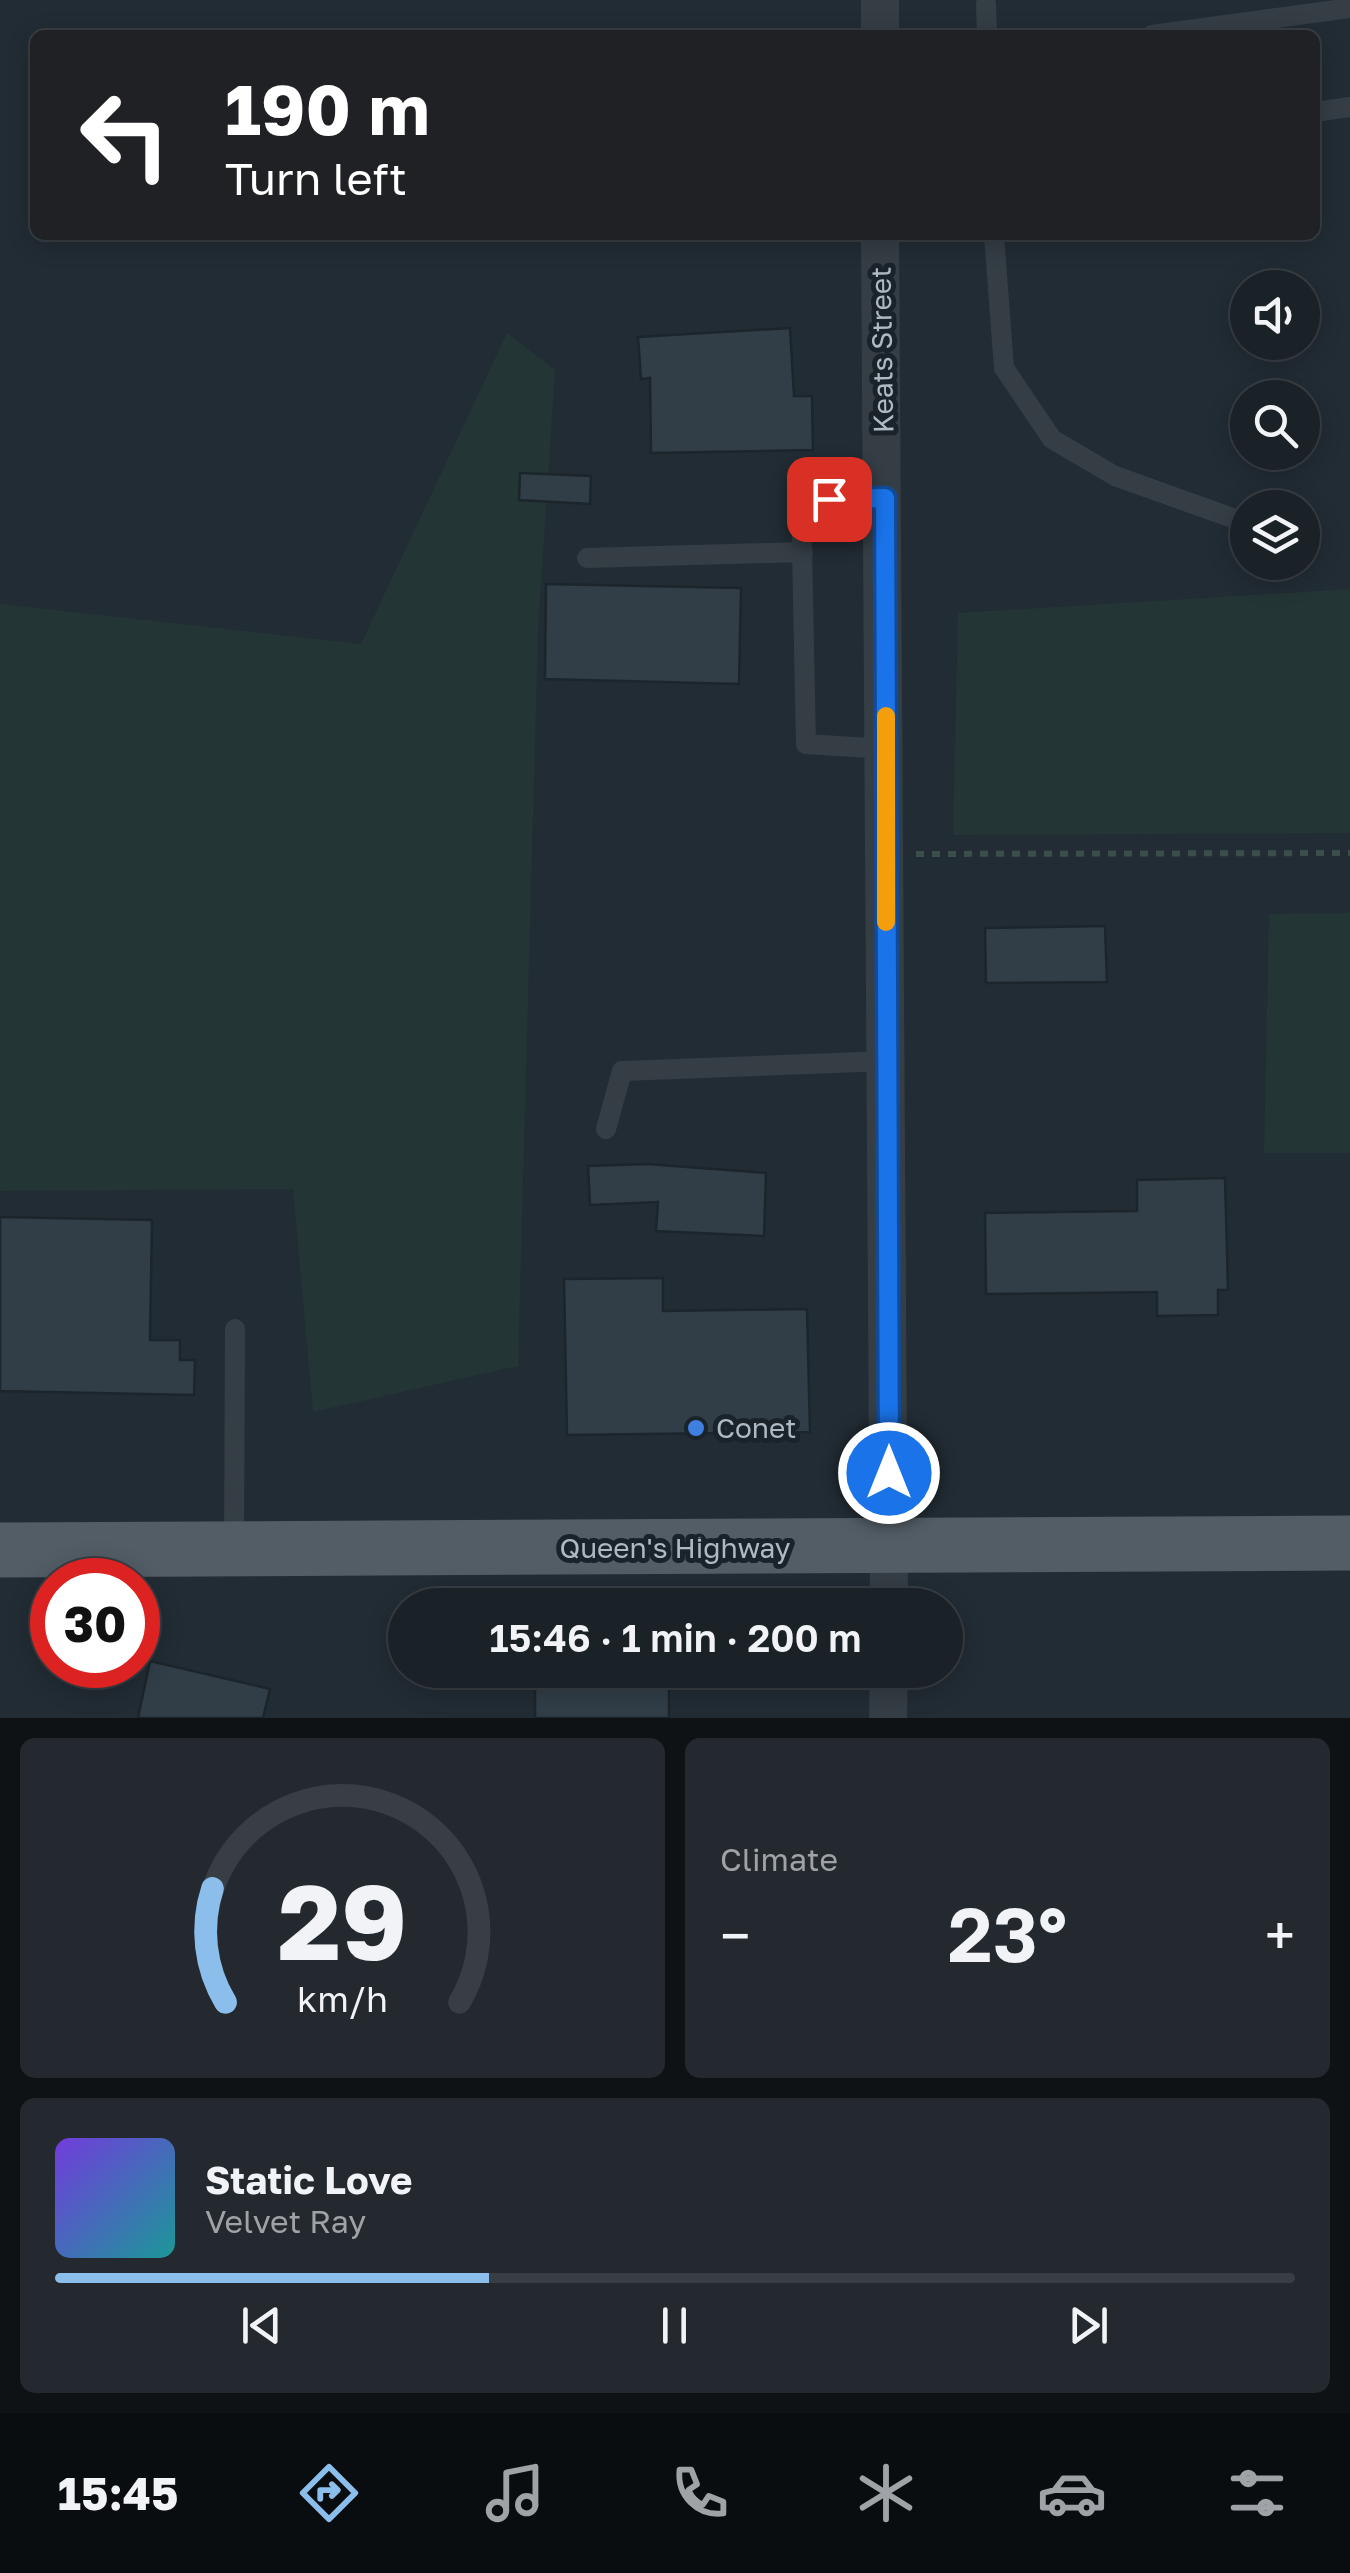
<!DOCTYPE html>
<meta charset="utf-8">
<style>
body{margin:0;font-family:"Golos Text",sans-serif;background:#23292f;color:#f1f3f6;height:100vh;display:flex;flex-direction:column;font-size:38px;white-space:nowrap}
*{box-sizing:border-box;margin:0}
p{font-size:32px;color:#9fa3a7}
.icon{flex:none;width:55px;height:55px;fill:none;stroke:currentColor;stroke-width:2;stroke-linecap:round;stroke-linejoin:round}
.map{position:relative;height:1718px;overflow:hidden}
.drawer{display:flex;flex-direction:column;gap:20px;padding:20px;background:#0e1215;flex:1}
.drawer>*{flex:none}
.banner{position:absolute;left:30px;top:30px;width:1290px;height:210px;border-radius:15px;box-shadow:0 5px 25px #0003,0 0 0 2px #383e44;background:#202124;color:#fff;overflow:hidden}
.controls{position:absolute;left:1230px;top:270px;display:grid;gap:20px}
.controls a{display:grid;place-items:center;width:90px;height:90px;border-radius:50%;background:#1a2127;box-shadow:0 5px 25px #0003,0 0 0 2px #383e44;font-size:50px}
.speed{position:absolute;left:30px;top:1558px;display:flex;gap:20px;font-size:50px;font-weight:700;text-align:center}
.speed>*{display:grid;place-content:center;width:130px;height:130px;border-radius:50%;background:#1a2127;box-shadow:0 5px 25px #0003,0 0 0 2px #383e44;line-height:1}
.speed .limit{border:15px solid #d22;background:#fff;color:#111}
.pin{position:absolute;display:grid;place-items:center;width:85px;height:85px;color:#fff;margin:-42px;border-radius:20px;box-shadow:0 5px 15px #0006}
.me{position:absolute;width:110px;margin:-55px;rotate:0deg;stroke-linejoin:round;filter:drop-shadow(0 0 8px #0008)}
.turn{display:flex;align-items:center;gap:35px;height:210px;padding:0 30px;font-size:45px}
.turn .icon{width:130px;height:130px;stroke-width:2.5}
.turn b{display:block;font-size:70px;line-height:85px}
.big{font-size:75px;font-weight:600;line-height:1.1}
.drawer .tile{flex:1;display:flex;flex-direction:column;justify-content:center;gap:15px;min-width:0;padding:0 35px;border-radius:15px;background:#23292f}
.drawer .dial{align-items:center;gap:0}
.dial svg{height:260px;overflow:visible;fill:none;stroke:#383e44;stroke-width:7;stroke-linecap:round;text-anchor:middle}
.dial text{fill:#f1f3f6;stroke:none}
.song{display:flex;align-items:center;gap:30px}
.cover{width:120px;height:120px;border-radius:15px;background:linear-gradient(135deg,hsl(260 70% 55%),hsl(180 70% 35%))}
.played{height:10px;border-radius:5px;background:linear-gradient(90deg,#8bbeeb 35%,#383e44 35%)}
.keys{display:flex;justify-content:space-around;direction:ltr}
.heat{display:flex;justify-content:space-between;align-items:center;font-size:55px;direction:ltr}
.drawer .tiles{flex:1;display:grid;gap:20px;grid-template-columns:1fr 1fr}
.tile:last-child{grid-column:span 2}
.trip{position:absolute;left:388px;top:1588px;width:575px;height:100px;border-radius:50px;background:#1a2127;box-shadow:0 5px 25px #0003,0 0 0 2px #383e44;font-weight:600;line-height:100px;text-align:center}
.tab-bar{display:flex;height:160px;justify-content:space-around;align-items:center;background:#0a0d10;color:#9fa3a7}
.tab-bar .icon{width:70px;height:70px}
.tab-bar .current{color:#8bbeeb}
.tab-bar b{font-size:45px;color:#f1f3f6}
.map>svg:first-child{display:block}
</style>
<div class="map">
<svg width="1350" height="1718" viewBox="0 0 1350 1718">
<rect width="100%" height="100%" fill="#222c34"/>
<path fill="#243535" d="M507 333 555 370 538 632 518 1366 313 1412 293 1189 0 1191V604L361 644Z
M1350 589V833L953 835 958 613Z
M1350 913V1153H1264L1269 914Z"/>
<path fill="#313e48" stroke="#1c252b" stroke-width="2.5" d="M790 328 794 396H812L813 450 651 453 650 378 641 379 638 337Z
M520 473 591 476 590 504 519 500Z
M546 584 741 588 739 684 545 679Z
M1105 926 1107 982 986 983 985 928Z
M647 1164 766 1173 764 1236 656 1231 658 1202 590 1205 588 1166Z
M1225 1178 1228 1290H1218V1315L1157 1316V1292L986 1294 985 1213 1137 1211V1180Z
M0 1217 152 1220 150 1340H180V1360H195L194 1395 0 1391Z
M663 1278V1311L807 1309 810 1432 567 1435 564 1279Z
M150 1661 270 1689 263 1718H138Z
M581 1670 669 1674V1718H535V1673Z"/>
<g fill="none" stroke-linecap="round" stroke-linejoin="round">
<path stroke="#3c4e4c" stroke-width="6" stroke-dasharray="8 8" stroke-linecap="butt" d="M916 854 1350 853"/>
<path stroke="#353e45" stroke-width="20" d="M986 4 987 35
M1152 35 1350 8
M1315 112 1350 107
M994 235 1004 368 1052 439 1115 476 1241 521
M885 497 801 500 806 744 886 749
M587 558 803 552
M606 1129 622 1071 887 1061
M234 1547 235 1329"/>
<path stroke="#353e45" stroke-width="38" d="M880 35V0
M880 235 889 1605
M888 1718 889 1670"/>
<path stroke="#535d65" stroke-width="55" d="M0 1550 1350 1543"/>
</g>
<g fill="none" stroke-linecap="round" stroke-linejoin="round">
<g stroke="#114b97" stroke-width="25">
<path id="route" d="M829 499 885 498 889 1473"/>
</g>
<use href="#route" stroke="#1a73e8" stroke-width="18"/>
<path stroke="#f59e0b" stroke-width="18" d="M886 716V922"/>
</g>
<circle fill="#3f7fe0" stroke="#1a2329" stroke-width="4" cx="696" cy="1428" r="10"/>
<g text-anchor="middle" stroke-width="10" stroke-linejoin="round" paint-order="stroke">
<g font-size="28" fill="#afb9c2" stroke="#1a2329">
<text transform="translate(882 350) rotate(-91)" y="10">Keats Street</text>
<text x="675" y="1558">Queen's Highway</text>
</g>
<g font-size="28" fill="#afb9c2" stroke="#1a2329" text-anchor="start">
<text x="716" y="1438">Conet</text>
</g>
</g>
</svg>
<div class="controls">
<a><svg class="icon" aria-label="sound" viewBox="0 0 24 24"><path d="M4 9h4l5-4v14l-5-4H4zM17 9q2 3 0 6"/></svg></a>
<a><svg class="icon" aria-label="search" viewBox="0 0 24 24"><circle cx="10" cy="10" r="6"/><path d="M15 15l6 6"/></svg></a>
<a><svg class="icon" aria-label="layers" viewBox="0 0 24 24"><path d="M12 4l9 5-9 5-9-5zM3 14l9 5 9-5"/></svg></a>
</div>
<div class="speed"><div class="limit">30</div></div>
<div class="pin" style="left:829px;top:499px;background:#d93025"><svg class="icon" aria-label="arrive" viewBox="0 0 24 24"><path d="M6 21V4h12l-3 4 3 4H6"/></svg></div>
<svg class="me" style="left:889px;top:1473px" viewBox="-20 -20 40 40"><circle r="17" fill="#1a73e8" stroke="#fff" stroke-width="3"/><path d="M0-11L8 9 0 5-8 9z" fill="#fff"/></svg>
<div class="trip">15:46 · 1 min · 200 m</div>
<div class="banner">
<div class="turn"><svg class="icon" aria-label="left" viewBox="0 0 24 24"><path d="M17 20v-9H6M10 6l-5 5 5 5"/></svg><div><b>190 m</b>Turn left</div></div>
</div>
</div>
<section class="drawer">
<div class="tiles">
<div class="tile dial"><svg viewBox="0 0 100 80">
<path d="M14 69A42 42 0 1 1 86 69"/>
<path d="M14 69A42 42 0 0 1 10 34" stroke="#8bbeeb"/>
<text x="50" y="56" font-size="32" font-weight="700">29</text>
<text x="50" y="72" font-size="11">km/h</text>
</svg></div>
<div class="tile"><p>Climate</p>
<div class="heat"><a>−</a><b class="big">23°</b><a>+</a></div>
</div>
<div class="tile">
<div class="song"><i class="cover"></i><div><b>Static Love</b><p>Velvet Ray</p></div></div>
<div class="played"></div>
<div class="keys"><svg class="icon" aria-label="previous" viewBox="0 0 24 24"><path d="M18 5L8 12l10 7zM5 5v14"/></svg><svg class="icon" aria-label="pause" viewBox="0 0 24 24"><path d="M8 5v14M16 5v14"/></svg><svg class="icon" aria-label="next" viewBox="0 0 24 24"><path d="M6 5l10 7-10 7zM19 5v14"/></svg></div>
</div>
</div>
</section>
<nav class="tab-bar">
<b>15:45</b>
<svg class="icon current" aria-label="directions" viewBox="0 0 24 24"><path d="M12 3l9 9-9 9-9-9zM9 14v-3h6M13 9l2 2-2 2"/></svg>
<svg class="icon" aria-label="music" viewBox="0 0 24 24"><path d="M9 18V5l10-2v13"/><circle cx="6" cy="18" r="3"/><circle cx="16" cy="16" r="3"/></svg>
<svg class="icon" aria-label="phone" viewBox="0 0 24 24"><path d="M5 4h4l2 5-3 2q2 4 5 5l2-3 5 2v4C11 20 4 13 5 4z"/></svg>
<svg class="icon" aria-label="climate" viewBox="0 0 24 24"><path d="M12 3v18M4 7l16 10M4 17L20 7"/></svg>
<svg class="icon" aria-label="car" viewBox="0 0 24 24"><path d="M5 17H2v-5l4-1 3-4h7l3 4 3 1v5h-3M9 17h6M6 11h13"/><circle cx="7" cy="17" r="2"/><circle cx="17" cy="17" r="2"/></svg>
<svg class="icon" aria-label="filters" viewBox="0 0 24 24"><path d="M4 7h16M4 17h16"/><circle cx="9" cy="7" r="2"/><circle cx="15" cy="17" r="2"/></svg>
</nav>
